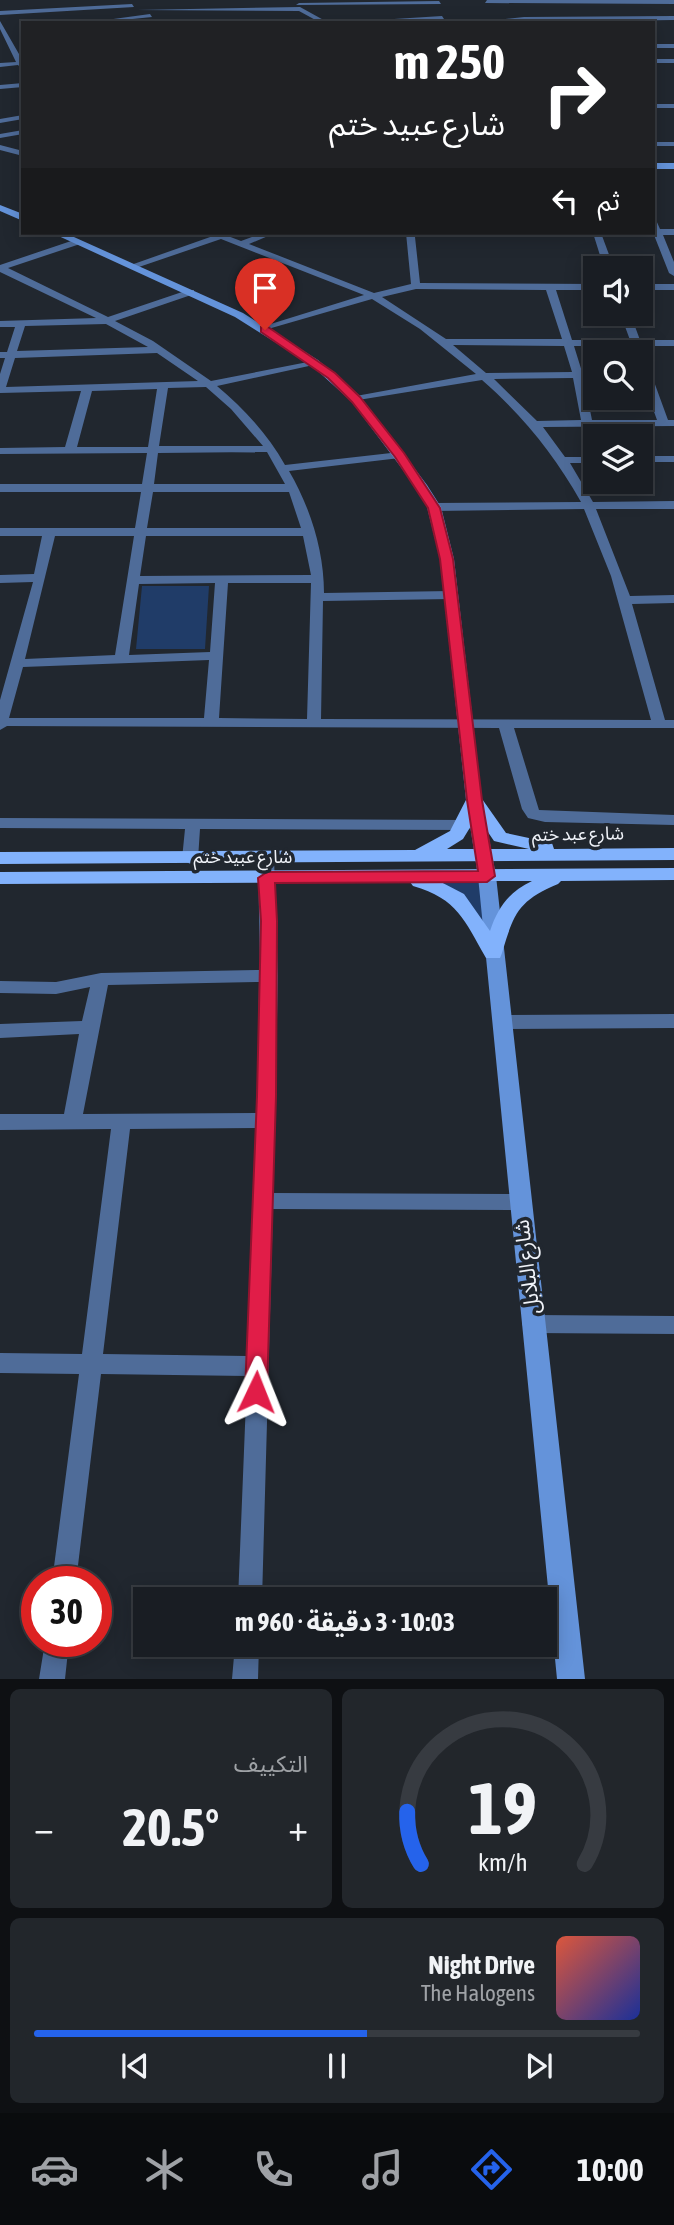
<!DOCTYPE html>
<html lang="ar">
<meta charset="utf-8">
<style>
body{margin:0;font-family:"Asap Condensed","Noto Sans Arabic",sans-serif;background:#22262b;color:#f1f3f6;direction:rtl;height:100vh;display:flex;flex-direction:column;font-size:26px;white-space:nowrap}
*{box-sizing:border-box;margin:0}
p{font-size:23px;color:#9fa2a6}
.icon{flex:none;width:38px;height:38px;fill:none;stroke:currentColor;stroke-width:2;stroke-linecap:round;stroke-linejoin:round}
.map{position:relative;height:1679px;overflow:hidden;direction:ltr}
.side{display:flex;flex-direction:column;gap:10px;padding:10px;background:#0e1013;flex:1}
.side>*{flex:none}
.hud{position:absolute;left:21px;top:21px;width:634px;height:214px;border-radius:0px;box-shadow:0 4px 18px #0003,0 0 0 2px #373b41;direction:rtl;background:#202124;color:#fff;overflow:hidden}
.tools{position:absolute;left:583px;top:256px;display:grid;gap:14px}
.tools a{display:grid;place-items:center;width:70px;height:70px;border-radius:0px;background:#191d23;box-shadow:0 4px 18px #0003,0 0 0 2px #373b41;font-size:35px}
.speed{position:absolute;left:21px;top:1566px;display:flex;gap:14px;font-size:35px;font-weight:700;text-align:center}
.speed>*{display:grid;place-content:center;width:91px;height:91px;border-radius:50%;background:#191d23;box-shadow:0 4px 18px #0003,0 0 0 2px #373b41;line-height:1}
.speed .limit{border:10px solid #d22;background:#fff;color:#111}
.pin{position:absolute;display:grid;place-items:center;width:60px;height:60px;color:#fff;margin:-72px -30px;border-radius:50% 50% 50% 0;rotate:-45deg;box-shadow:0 0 7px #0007}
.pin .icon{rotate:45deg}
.me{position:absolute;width:77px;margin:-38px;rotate:2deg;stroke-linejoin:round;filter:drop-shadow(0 0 5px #0008)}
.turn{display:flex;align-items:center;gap:24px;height:147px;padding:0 35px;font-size:32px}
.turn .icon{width:91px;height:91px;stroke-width:2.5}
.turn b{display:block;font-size:49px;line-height:60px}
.then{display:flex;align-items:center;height:66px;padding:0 35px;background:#0003;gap:14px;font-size:26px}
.big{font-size:52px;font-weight:700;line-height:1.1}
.side .card{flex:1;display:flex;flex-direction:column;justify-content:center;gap:10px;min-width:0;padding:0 24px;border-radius:10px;background:#22262b}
.side .dial{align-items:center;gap:0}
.dial svg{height:182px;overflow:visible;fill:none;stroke:#373b41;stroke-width:7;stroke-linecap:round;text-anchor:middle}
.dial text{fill:#f1f3f6;stroke:none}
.song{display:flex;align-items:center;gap:21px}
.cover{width:84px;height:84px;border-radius:10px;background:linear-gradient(135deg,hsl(10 70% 55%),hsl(230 70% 35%))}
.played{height:7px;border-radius:4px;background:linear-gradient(90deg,#2563eb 55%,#373b41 55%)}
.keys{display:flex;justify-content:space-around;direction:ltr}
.heat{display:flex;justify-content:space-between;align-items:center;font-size:38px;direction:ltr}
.side .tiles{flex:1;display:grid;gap:10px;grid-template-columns:1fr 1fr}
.card:last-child{grid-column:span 2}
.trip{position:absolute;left:133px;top:1587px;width:424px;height:70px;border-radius:0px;background:#191d23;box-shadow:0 4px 18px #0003,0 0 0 2px #373b41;font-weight:700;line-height:70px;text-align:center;direction:rtl}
.menu{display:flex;height:112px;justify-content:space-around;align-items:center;background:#0a0c0e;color:#9fa2a6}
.menu .icon{width:49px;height:49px}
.menu .current{color:#2563eb}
.menu b{font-size:32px;color:#f1f3f6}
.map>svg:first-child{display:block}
</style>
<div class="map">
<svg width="674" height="1679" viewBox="0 0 674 1679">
<rect width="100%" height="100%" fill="#21272f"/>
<path fill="#203c68" d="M142 586H209L205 649H136Z
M440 881H482L488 928 461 895Z"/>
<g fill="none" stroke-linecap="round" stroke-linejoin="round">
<path fill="#4f6c99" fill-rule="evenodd" d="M487 0H674V4L485 3Z
M439 1 441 4 296 5 299 3Z
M132 4 134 7 0 15V11Z
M300 7 329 23H321L299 11 137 10Z
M150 14 152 17 103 22 106 20Z
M442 16 444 19 391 21 394 19Z
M674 16V20L468 23 524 17Z
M0 21 23 61V70L18 65 0 67V63L16 62 0 29Z
M653 44H674V48H653Z
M653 59H674V63H653Z
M23 83V87L0 89V85Z
M653 104H674V108H653Z
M23 115V119L0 123V119Z
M23 130V134L0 138V134Z
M653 142H674V146H653Z
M0 145 23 151V156L0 150Z
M653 219 656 220 660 229H674V235H663L674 262V276L669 273 654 235 649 233H653Z
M209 233H220L241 241 263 233H275L249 244 374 293 411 284 406 233H565L561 236 415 237 420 283 595 284V290H556L572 340H630L620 313H630L640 340H674V346H642L644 352 642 354 645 357 668 420H674V426L543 427 565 457H595V463H570L593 502 674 501V509H596L630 596 674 595V603L632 604 665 720H674V728H514L539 810 674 815V825L545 822 528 818 522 809 499 728 7 726 0 730V700L33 582 0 583V575L34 574 42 536H0V528H135L141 492H0V484H142L147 453 0 454V448L65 447 81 391 0 393V374L5 358H0V352H7L15 327H0V321L96 318 0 272V265L77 239 81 242 80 244 8 268 108 317 188 290H194V294L115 321 153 341 211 381 318 360V364L217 386C244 409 268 434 285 465L400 452 406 455 400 458 289 471C310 507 324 550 324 593L451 591 457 595 451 599 323 601 321 719 651 720 611 576 584 509 434 511 428 507 434 503 581 502C554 454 523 416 482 380L352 401 351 399 356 396 476 374 420 329 372 299 261 331V327L364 295 221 239 136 268 128 266 213 236ZM416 289 546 290 562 339H446L382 297ZM106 324 148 347 17 351 25 326ZM453 345 564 346 572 372 486 373ZM574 346H632L634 352H640V373L657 420H592L583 375ZM157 353 198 381 6 387 15 358ZM573 378 581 420 537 421 494 379ZM206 387 231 409 263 446H159L168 388ZM157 389 148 447H77L92 391ZM267 452 285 484H154L158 453ZM153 492H289L301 528H147ZM55 536H134L115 655 25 659ZM146 536H303L311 575 140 576ZM215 583 210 652 129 655 139 584ZM228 583H311L307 719 219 718ZM209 660 204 718H9L23 667Z
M593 233H601L614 268H604Z
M640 284H674V290H640Z
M640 456H674V462H640Z
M0 818 467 820 475 825 467 830 200 829 198 859 190 864 182 859 185 829 0 828Z
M266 853 274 858 278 976 273 1193 519 1194 526 1196 529 1202 526 1208 519 1210 273 1209 262 1600H238L247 1376 101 1374 76 1582H52L79 1374 0 1373V1353L82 1354 111 1129 0 1130V1114H64L79 1034 0 1038V1024L82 1021 90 987 56 994 0 993V981L56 982 101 973 260 970 258 858ZM259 982 257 1113 83 1114 108 985ZM256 1128 247 1356 103 1354 130 1129Z
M674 1014V1028L502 1029 496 1027 493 1022 496 1017 502 1015Z
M533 1315 674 1316V1334L533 1333 525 1331 522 1324 525 1317Z
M544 1612H564L573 1615 576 1624 573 1633 564 1636H544Z
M45 1642H69L65 1679H39Z
M235 1645H259L258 1679H232Z"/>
<path fill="#6493da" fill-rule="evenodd" d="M653 163H674V169H653Z
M0 205 23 214V221L0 211Z
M52 233H65L243 313 318 360 360 396 427 485 441 507 454 559 482 800 496 876 585 1679H557L478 876 466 800 440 559 427 507 415 486 352 402 310 364 235 317Z"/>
<path fill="#82b2fc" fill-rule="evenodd" d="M474 795 480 796 506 833 552 843 554 849 674 848V860L0 864V852L415 850 450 831 468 796ZM477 816 494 841 529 849H447L463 839Z
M674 868V880L561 881 558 884C518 901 514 913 502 953L500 958H486C464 920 458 899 413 886L410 882 0 884V872ZM439 881H532C509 892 498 907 490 931L464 894Z"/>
</g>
<path fill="#e11d48" stroke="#92132f" stroke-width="2" d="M261 327H268L335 373 360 397 404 453 440 508 453 559 482 800 495 876 487 882 275 883 277 921 276 1096 267 1392 264 1399 256 1402 248 1399 245 1392 257 1096 261 921 258 878 267 872 478 871 467 800 440 559 428 508 395 457 352 402 328 378 261 332Z"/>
<g text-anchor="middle" stroke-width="7" stroke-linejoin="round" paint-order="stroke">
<g font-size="18" fill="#f0f3f9" stroke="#21272f">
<text transform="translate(578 834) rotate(-1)" y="6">شارع عبد ختم</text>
<text x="243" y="863">شارع عبيد ختم</text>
</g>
<g font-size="21" fill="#f0f3f9" stroke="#21272f">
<text transform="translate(527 1267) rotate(-97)" y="7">شارع البلابل</text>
</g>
</g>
</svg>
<div class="tools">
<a><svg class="icon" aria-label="sound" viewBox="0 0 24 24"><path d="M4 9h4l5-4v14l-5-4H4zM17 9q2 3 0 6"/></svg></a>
<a><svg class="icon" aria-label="search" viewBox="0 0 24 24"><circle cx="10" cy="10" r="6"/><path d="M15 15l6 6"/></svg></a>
<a><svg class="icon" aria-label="layers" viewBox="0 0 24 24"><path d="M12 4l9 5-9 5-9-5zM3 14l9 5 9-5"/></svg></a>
</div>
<div class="speed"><div class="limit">30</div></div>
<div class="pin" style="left:265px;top:330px;background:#d93025"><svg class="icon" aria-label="arrive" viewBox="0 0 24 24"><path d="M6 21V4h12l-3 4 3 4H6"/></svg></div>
<svg class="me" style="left:256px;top:1392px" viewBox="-20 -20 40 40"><path d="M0-17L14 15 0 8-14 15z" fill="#e11d48" stroke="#fff" stroke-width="4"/></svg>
<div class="trip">10:03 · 3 دقيقة · 960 m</div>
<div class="hud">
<div class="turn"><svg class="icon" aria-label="right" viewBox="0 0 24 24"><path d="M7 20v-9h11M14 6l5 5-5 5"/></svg><div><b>250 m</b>شارع عبيد ختم</div></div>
<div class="then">ثم<svg class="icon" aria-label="left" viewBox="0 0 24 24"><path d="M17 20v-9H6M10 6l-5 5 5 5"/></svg></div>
</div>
</div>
<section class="side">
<div class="tiles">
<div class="card dial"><svg viewBox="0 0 100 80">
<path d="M14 69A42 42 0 1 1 86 69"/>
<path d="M14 69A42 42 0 0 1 8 46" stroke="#2563eb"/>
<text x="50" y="56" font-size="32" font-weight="700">19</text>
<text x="50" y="72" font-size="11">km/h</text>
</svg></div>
<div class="card"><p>التكييف</p>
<div class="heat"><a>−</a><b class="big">20.5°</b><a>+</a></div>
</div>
<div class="card">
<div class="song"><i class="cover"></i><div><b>Night Drive</b><p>The Halogens</p></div></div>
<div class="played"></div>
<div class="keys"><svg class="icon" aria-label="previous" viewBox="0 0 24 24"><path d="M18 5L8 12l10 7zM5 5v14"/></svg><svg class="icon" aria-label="pause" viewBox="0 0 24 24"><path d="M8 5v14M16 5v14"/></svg><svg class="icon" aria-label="next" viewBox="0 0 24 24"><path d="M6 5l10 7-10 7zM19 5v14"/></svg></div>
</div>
</div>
</section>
<nav class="menu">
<b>10:00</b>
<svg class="icon current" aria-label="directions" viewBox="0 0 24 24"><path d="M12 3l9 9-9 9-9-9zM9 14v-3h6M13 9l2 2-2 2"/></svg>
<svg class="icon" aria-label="music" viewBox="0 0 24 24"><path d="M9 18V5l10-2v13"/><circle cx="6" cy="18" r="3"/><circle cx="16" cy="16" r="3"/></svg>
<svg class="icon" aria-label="phone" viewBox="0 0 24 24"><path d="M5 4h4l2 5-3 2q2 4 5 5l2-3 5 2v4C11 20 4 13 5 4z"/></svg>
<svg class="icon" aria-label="climate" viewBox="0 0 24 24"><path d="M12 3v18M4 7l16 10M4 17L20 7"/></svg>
<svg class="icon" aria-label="car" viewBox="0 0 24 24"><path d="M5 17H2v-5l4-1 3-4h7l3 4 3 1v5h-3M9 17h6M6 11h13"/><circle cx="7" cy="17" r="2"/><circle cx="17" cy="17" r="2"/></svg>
</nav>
